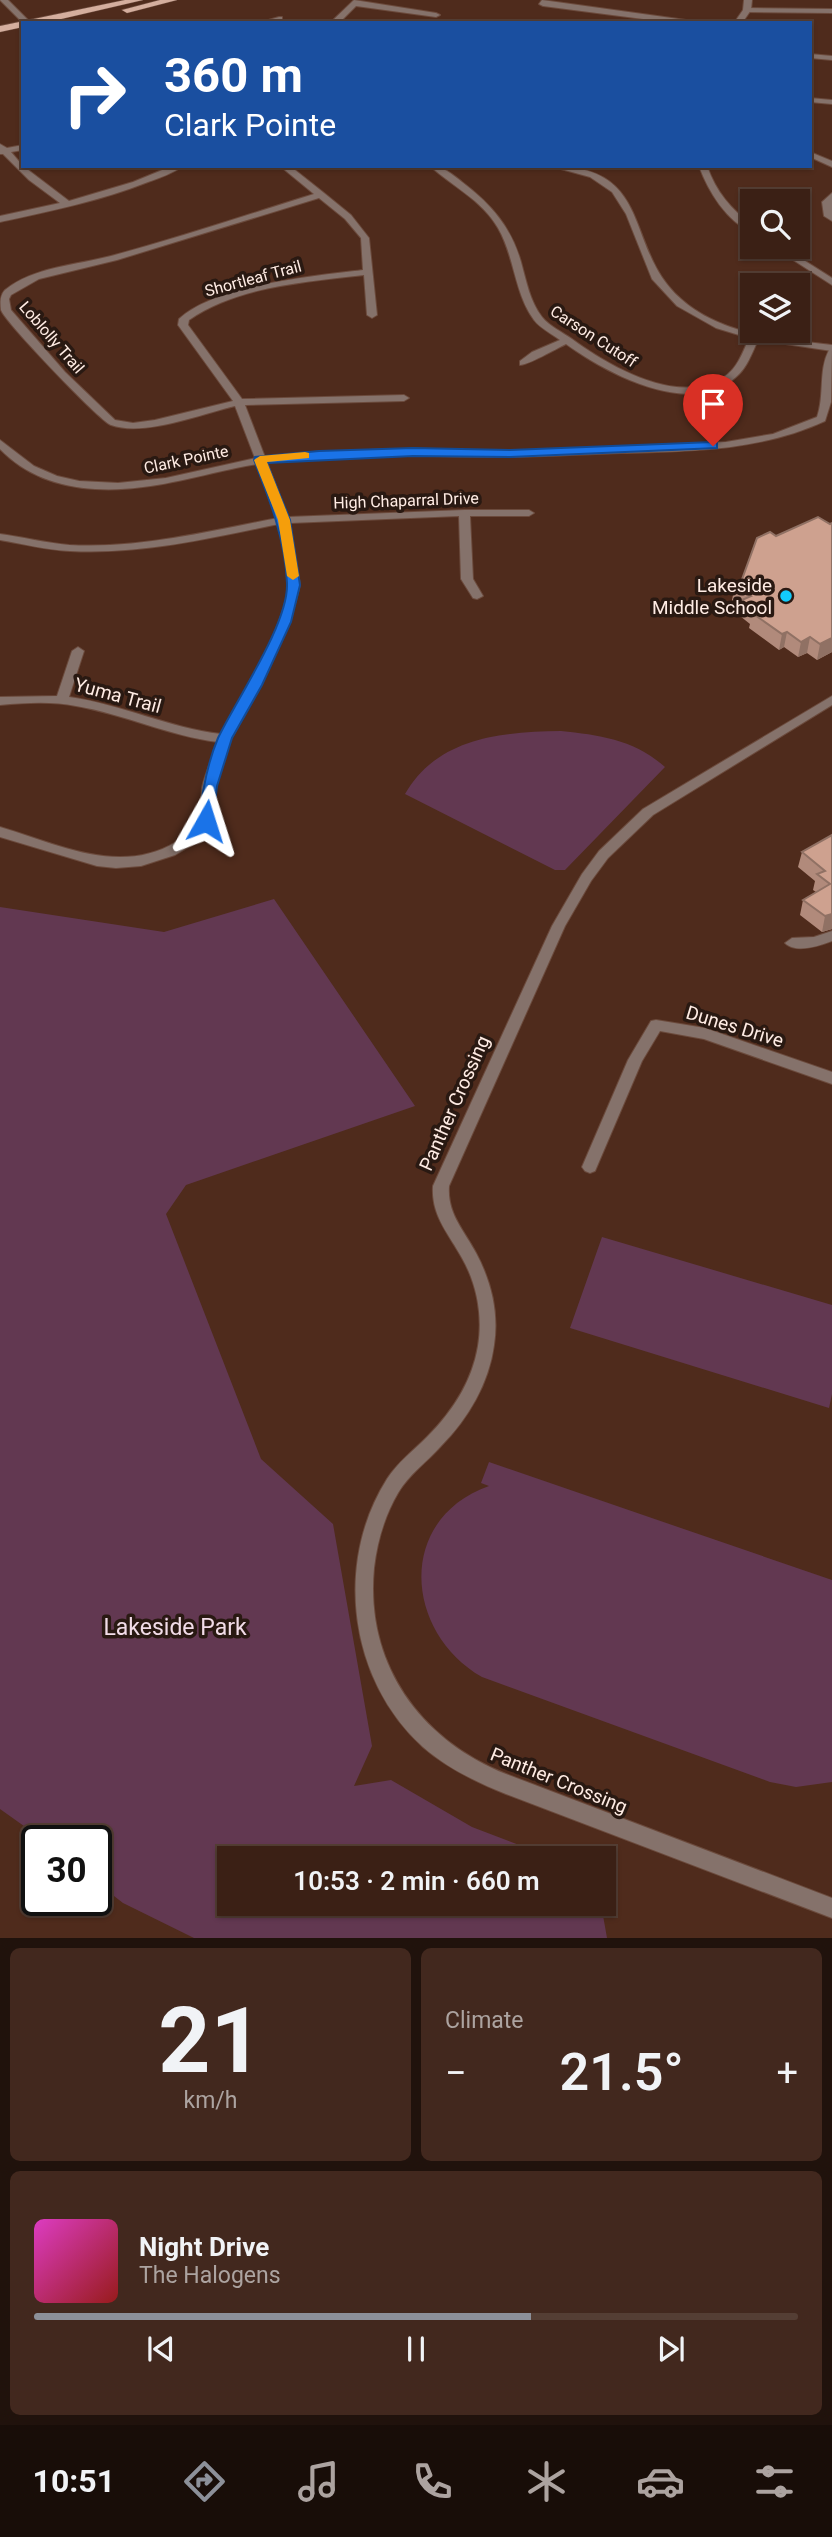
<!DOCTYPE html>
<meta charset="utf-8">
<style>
body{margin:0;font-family:Roboto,sans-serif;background:#42281e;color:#f1f3f6;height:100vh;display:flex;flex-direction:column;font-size:26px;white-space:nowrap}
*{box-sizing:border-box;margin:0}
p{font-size:23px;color:#aca3a0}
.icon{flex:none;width:38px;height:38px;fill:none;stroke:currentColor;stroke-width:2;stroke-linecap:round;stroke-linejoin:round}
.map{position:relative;height:1938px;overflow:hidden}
.details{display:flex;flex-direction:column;gap:10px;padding:10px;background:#20120c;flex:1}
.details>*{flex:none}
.top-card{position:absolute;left:21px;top:21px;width:791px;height:147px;border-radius:0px;box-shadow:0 2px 5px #0004,0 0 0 2px #543e34;background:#1a4fa0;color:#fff;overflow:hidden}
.buttons{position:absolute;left:740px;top:189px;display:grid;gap:14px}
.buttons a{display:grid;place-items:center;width:70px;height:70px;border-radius:0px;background:#3b2015;box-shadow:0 2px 5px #0004,0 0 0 2px #543e34;font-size:35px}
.speed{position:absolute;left:21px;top:1825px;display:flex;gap:14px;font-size:35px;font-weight:700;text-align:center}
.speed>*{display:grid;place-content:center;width:91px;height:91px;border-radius:50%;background:#3b2015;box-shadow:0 2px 5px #0004,0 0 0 2px #543e34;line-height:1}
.speed .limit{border:4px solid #111;border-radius:10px;background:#fff;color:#111}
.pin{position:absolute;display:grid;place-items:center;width:60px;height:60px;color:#fff;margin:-72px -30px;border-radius:50% 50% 50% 0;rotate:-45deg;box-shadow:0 0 7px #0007}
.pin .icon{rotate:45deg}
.me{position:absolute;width:77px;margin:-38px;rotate:6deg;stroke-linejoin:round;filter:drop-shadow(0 0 5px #0008)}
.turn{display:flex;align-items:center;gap:24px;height:147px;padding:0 28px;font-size:32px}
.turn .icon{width:91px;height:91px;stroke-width:2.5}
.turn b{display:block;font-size:49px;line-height:60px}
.big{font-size:52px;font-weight:600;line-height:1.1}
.details .card{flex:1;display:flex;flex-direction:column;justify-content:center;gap:10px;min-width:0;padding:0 24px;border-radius:10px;background:#42281e}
.details .dial{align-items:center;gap:0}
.dial b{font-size:91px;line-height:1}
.song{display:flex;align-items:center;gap:21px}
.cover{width:84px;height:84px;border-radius:10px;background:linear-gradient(135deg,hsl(310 70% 55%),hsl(0 70% 35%))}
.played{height:7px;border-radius:4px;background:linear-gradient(90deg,#8c9099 65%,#543e34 65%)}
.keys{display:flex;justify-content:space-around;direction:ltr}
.heat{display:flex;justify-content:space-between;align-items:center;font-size:38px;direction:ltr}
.details .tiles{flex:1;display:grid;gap:10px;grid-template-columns:1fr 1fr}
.card:last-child{grid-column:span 2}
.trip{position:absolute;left:217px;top:1846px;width:399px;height:70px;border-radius:0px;background:#3b2015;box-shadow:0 2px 5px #0004,0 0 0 2px #543e34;font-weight:600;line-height:70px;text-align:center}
.dock{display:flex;height:112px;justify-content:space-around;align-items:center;background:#180d08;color:#aca3a0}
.dock .icon{width:49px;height:49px}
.dock .on{color:#8c9099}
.dock b{font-size:32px;color:#f1f3f6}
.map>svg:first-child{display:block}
</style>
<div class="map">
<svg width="832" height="1939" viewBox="0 0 832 1939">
<rect width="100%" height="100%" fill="#4f2b1c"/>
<path fill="#623851" d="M561 731C600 735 635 740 665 767L565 870H555L405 794C438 737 501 732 561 731Z
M274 899 415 1106 186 1185 166 1214 261 1459 333 1524 372 1746 354 1786 391 1780 472 1827 553 1858H229V1904H601L607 1938H194L123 1903 96 1882V1841H45L0 1809V907L164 932Z
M602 1237 832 1305V1394L829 1408 570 1328Z
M489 1462 832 1580V1782L796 1787 770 1782 482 1677C404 1632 396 1519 489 1486L481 1483Z"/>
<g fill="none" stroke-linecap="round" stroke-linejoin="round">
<g stroke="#6b4a3c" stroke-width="2">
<path id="minor" d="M0 0H8L31 23H23Z
M354 0 436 13 440 15 436 17 356 6 339 23H330Z
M542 0 686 20 690 22 674 23 543 6 539 4Z
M747 8 832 9V13L744 12 743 10Z
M279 17H282V21L258 23Z
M810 54 832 56V60L810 58Z
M810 98 832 100V104L810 102Z
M0 144 7 148 23 145V150L11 152 23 166 69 201 133 182 172 166H183C173 173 160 178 148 182 100 201 51 211 0 222V216L60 203 29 180 3 154H0Z
M810 152 832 161V167L810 157Z
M280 166H290L324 193 351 215 369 238 377 315 372 318 367 315 364 275C306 282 238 286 189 320L188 325 242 399 404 395 409 398 404 401 245 405 288 517 464 510H529L534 513 529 516H470L473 579 483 596 477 599 473 598 461 579 459 516 290 523 300 585 290 622 261 685 231 739 215 786 212 821 197 842 175 855 141 866 116 868 97 866 0 837V827C57 844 120 876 176 842 185 837 195 830 199 820 203 811 201 798 202 788 205 773 213 757 218 742 169 736 124 714 76 706 51 701 25 703 0 705V697L57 696 72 651 78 647 84 651 69 697C121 704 169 728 221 734 240 702 289 618 288 583 287 564 282 543 279 524 211 538 140 555 70 551 47 550 23 544 0 540V534C23 537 46 543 69 545 139 549 210 531 278 518L235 406C201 414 144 437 111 425 100 421 5 322 1 310 0 303 0 295 5 290 33 267 77 265 111 256 179 238 246 215 314 194ZM319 198 345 219 361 238 363 270C314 276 215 285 179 319L178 325 233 401 155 420 133 423 115 420 65 372 11 310 9 299 11 295 39 279 117 260Z
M430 166C443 166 452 174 462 182 491 204 511 227 521 262 526 280 530 302 542 317 549 326 562 332 572 339 609 366 678 407 724 377 737 369 743 352 749 338L716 328 677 306 652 279 626 214 612 192 590 177 550 166C656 166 623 249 681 299 721 335 781 339 832 345V351L758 340C752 353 747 368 736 377 691 419 606 373 566 344 556 349 528 365 520 365V361L532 352 560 340C552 334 540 328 534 320 514 293 515 257 498 228 482 200 453 187 430 166Z
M832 193V221L824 216 822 202Z
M832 696V705L653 815 608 858 591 881 565 926 449 1186C447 1214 464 1230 476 1253 491 1281 499 1313 494 1345 489 1383 468 1419 441 1446 427 1462 409 1474 398 1493 385 1515 377 1542 374 1568 365 1663 419 1739 506 1774L832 1898V1918L506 1794C476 1782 447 1768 423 1747 349 1680 334 1563 387 1479 397 1463 413 1451 427 1437 452 1412 472 1382 478 1346 483 1316 477 1284 462 1258 449 1234 431 1216 433 1186L552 926 582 874 599 851 643 809Z
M832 931V941C819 946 796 954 785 943L792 938 814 937Z
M656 1020 705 1028 832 1072V1084L704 1039 660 1031 642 1061 595 1171 590 1173 585 1171 582 1167 628 1060 651 1021Z"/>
</g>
<g stroke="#6b4a3c" stroke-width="2">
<path id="tertiary" d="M744 0H752L751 10 742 23H734L743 10Z
M699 166H707C716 192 731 209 752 225V232C727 222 708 191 699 166Z
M773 247H783L832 278V285Z
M832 349 831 402 825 421C760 451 692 451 622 453 583 454 545 457 506 457 440 457 375 453 310 458 285 460 260 463 236 468 189 478 144 492 95 489 59 487 25 475 0 449V440L34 466 57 476 79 481 118 483 166 478 261 457 313 452 396 449 523 451 726 442 773 434 817 417C825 395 818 371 829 350Z"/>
</g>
<g stroke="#6b4a3c" stroke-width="1">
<path id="primary" d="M125 0H143L44 23H23V27L0 32V26Z
M160 0H177L127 13 122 10Z"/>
</g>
<use href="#minor" fill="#85726b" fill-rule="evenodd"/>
<use href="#tertiary" fill="#85726b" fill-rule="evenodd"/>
<use href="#primary" fill="#d4ae9e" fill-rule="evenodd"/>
</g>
<path fill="#b18a7b" d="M832 523V652L817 660 807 653 798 657 784 647 779 650 749 628 750 624 740 616 741 607 732 600 735 585 741 582 776 536Z
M832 835V929L822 932 800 915 803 900 816 892 813 890 815 881 798 867 802 852Z"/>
<path fill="#907164" d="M787 632 784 647 779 650 782 634Z
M810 637 807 653 798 657 801 642Z
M832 638V652L817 660 820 644Z
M832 914V929L822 932 825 916Z"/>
<path fill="#cea18f" stroke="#907164" stroke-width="2" d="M818 517 830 524 832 523V638L820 644 810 637 801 642 787 632 782 634 752 613 756 611 742 600 751 596 735 585 741 582 757 538 770 532 776 536Z
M832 835V914L825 916 803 900 830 884 817 874 825 871 802 852Z"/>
<path fill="#1a73e8" stroke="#114b97" stroke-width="2" d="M713 442 717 443V448L510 457 413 456 267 463 290 520 300 585 291 622 262 685 232 738 217 786 213 821 206 826 201 824 199 821C202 792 207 764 218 738 236 700 289 623 287 583 285 539 270 500 254 460L255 457 319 451 413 448 510 450Z"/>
<path fill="#f59e0b" d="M305 452 309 453V458L267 462 290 520 299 576 293 580 287 576 278 520 254 460 260 456Z"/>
<circle fill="#12cafb" stroke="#291912" stroke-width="2.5" cx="786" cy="596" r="7"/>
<g text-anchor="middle" stroke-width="7" stroke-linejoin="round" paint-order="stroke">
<g font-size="16" fill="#ffece4" stroke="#291912">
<text transform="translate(253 278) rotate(-15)" y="6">Shortleaf Trail</text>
<text transform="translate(594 336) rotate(33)" y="6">Carson Cutoff</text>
<text transform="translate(52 337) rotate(49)" y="6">Loblolly Trail</text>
<text transform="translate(186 459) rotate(-12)" y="6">Clark Pointe</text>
<text transform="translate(406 500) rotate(-2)" y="6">High Chaparral Drive</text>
</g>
<g font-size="19" fill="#ffece4" stroke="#291912" text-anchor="end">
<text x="772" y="592">Lakeside<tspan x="772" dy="22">Middle School</tspan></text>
</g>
<g font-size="19" fill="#ffece4" stroke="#291912">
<text transform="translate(118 695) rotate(15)" y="7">Yuma Trail</text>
<text transform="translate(735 1026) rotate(17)" y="7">Dunes Drive</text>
<text transform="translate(454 1103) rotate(-66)" y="7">Panther Crossing</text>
<text transform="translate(559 1780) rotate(22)" y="7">Panther Crossing</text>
</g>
<g font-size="23" fill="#f2dce8" stroke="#291912">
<text x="175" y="1635">Lakeside Park</text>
</g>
</g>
</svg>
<div class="buttons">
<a><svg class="icon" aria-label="search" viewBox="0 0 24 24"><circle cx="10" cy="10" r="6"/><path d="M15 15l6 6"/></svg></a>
<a><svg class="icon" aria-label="layers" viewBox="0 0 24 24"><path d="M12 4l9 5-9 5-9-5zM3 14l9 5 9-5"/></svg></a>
</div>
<div class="speed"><div class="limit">30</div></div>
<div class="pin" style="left:713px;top:446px;background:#d93025"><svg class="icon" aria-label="arrive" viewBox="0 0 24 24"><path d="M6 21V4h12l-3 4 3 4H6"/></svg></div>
<svg class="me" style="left:206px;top:821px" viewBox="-20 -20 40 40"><path d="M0-17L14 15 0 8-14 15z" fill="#1a73e8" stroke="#fff" stroke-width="4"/></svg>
<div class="trip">10:53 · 2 min · 660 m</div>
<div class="top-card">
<div class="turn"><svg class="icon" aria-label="right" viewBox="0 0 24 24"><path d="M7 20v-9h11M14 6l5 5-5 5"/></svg><div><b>360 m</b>Clark Pointe</div></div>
</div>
</div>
<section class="details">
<div class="tiles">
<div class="card dial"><b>21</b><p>km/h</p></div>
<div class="card"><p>Climate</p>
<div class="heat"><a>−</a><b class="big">21.5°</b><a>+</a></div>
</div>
<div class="card">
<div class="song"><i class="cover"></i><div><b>Night Drive</b><p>The Halogens</p></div></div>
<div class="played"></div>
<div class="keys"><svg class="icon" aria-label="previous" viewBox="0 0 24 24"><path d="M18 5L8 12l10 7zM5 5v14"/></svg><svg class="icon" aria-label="pause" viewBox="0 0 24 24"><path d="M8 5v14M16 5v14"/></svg><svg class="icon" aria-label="next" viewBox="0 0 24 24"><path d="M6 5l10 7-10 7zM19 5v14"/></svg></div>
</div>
</div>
</section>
<nav class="dock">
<b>10:51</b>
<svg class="icon on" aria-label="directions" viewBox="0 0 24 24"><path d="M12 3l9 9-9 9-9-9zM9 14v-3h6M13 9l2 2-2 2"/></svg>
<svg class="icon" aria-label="music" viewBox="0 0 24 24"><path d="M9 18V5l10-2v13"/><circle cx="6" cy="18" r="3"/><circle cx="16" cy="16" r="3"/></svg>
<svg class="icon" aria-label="phone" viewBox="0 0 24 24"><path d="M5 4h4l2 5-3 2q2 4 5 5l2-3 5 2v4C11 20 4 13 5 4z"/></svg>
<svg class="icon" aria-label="climate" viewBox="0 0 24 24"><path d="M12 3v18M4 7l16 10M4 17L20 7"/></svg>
<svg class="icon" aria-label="car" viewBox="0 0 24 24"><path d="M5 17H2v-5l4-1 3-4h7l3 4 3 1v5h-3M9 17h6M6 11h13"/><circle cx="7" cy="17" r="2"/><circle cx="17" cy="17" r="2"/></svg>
<svg class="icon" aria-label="filters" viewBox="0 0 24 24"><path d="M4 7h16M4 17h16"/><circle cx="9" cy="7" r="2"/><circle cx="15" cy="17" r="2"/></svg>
</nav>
